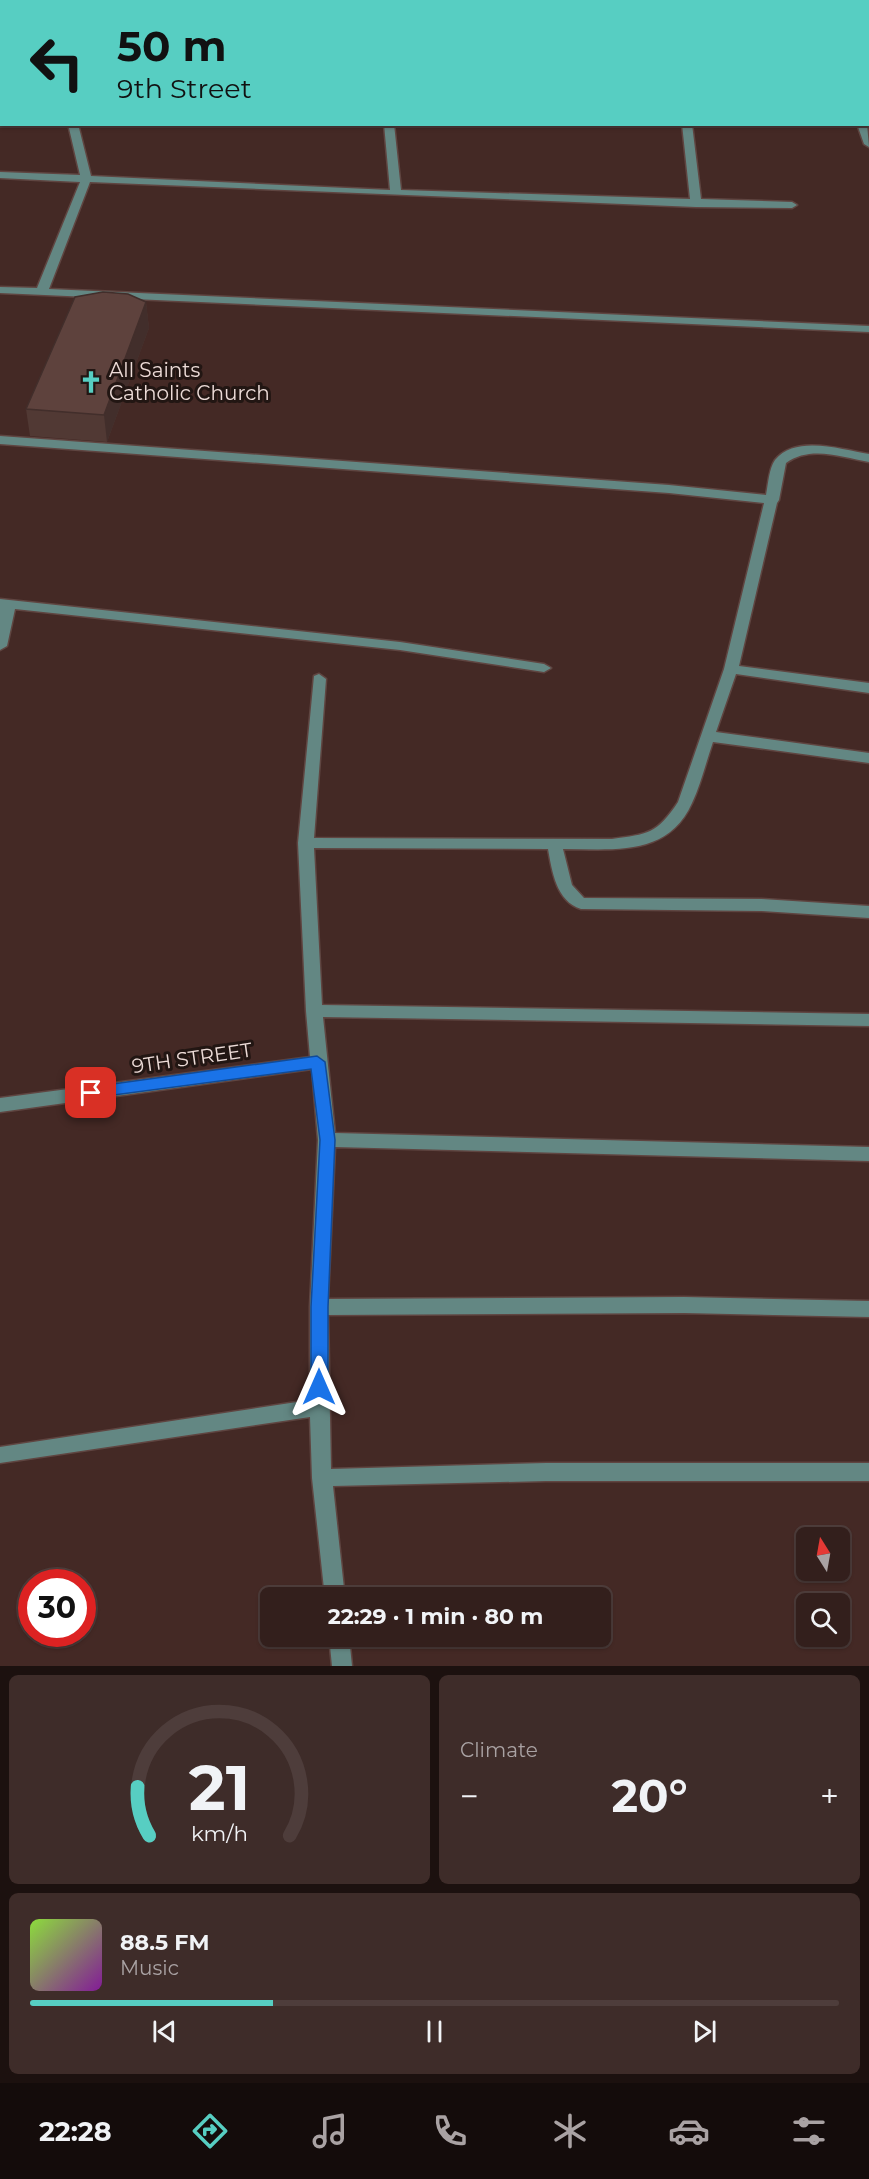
<!DOCTYPE html>
<meta charset="utf-8">
<style>
body{margin:0;font-family:Montserrat,sans-serif;background:#3e2c29;color:#f1f3f6;height:100vh;display:flex;flex-direction:column;font-size:22px;white-space:nowrap}
*{box-sizing:border-box;margin:0}
p{font-size:20px;color:#a9a2a3}
.icon{flex:none;width:33px;height:33px;fill:none;stroke:currentColor;stroke-width:2;stroke-linecap:round;stroke-linejoin:round}
.map{position:relative;height:1666px;overflow:hidden}
.drawer{display:flex;flex-direction:column;gap:9px;padding:9px;background:#1c110f;flex:1}
.drawer>*{flex:none}
.top-card{position:absolute;left:0px;top:0px;width:870px;height:126px;box-shadow:0 2px 4px #0004,0 0 0 2px #4e3d3b;background:#57cec2;color:#111;overflow:hidden}
.needle{width:39px;rotate:349deg}
.buttons{position:absolute;left:796px;top:1527px;display:grid;gap:12px}
.buttons a{display:grid;place-items:center;width:54px;height:54px;border-radius:9px;background:#331f1c;box-shadow:0 2px 4px #0004,0 0 0 2px #4e3d3b;font-size:30px}
.speed{position:absolute;left:18px;top:1569px;display:flex;gap:12px;font-size:30px;font-weight:700;text-align:center}
.speed>*{display:grid;place-content:center;width:78px;height:78px;border-radius:50%;background:#331f1c;box-shadow:0 2px 4px #0004,0 0 0 2px #4e3d3b;line-height:1}
.speed .limit{border:9px solid #d22;background:#fff;color:#111}
.pin{position:absolute;display:grid;place-items:center;width:51px;height:51px;color:#fff;margin:-26px;border-radius:12px;box-shadow:0 3px 9px #0006}
.me{position:absolute;width:66px;margin:-33px;rotate:0deg;stroke-linejoin:round;filter:drop-shadow(0 0 4px #0008)}
.turn{display:flex;align-items:center;gap:21px;height:126px;padding:0 18px;font-size:27px}
.turn .icon{width:78px;height:78px;stroke-width:2.5}
.turn b{display:block;font-size:42px;line-height:51px}
.big{font-size:45px;font-weight:700;line-height:1.1}
.drawer .tile{flex:1;display:flex;flex-direction:column;justify-content:center;gap:9px;min-width:0;padding:0 21px;border-radius:9px;background:#3e2c29}
.drawer .dial{align-items:center;gap:0}
.dial svg{height:156px;overflow:visible;fill:none;stroke:#4e3d3b;stroke-width:7;stroke-linecap:round;text-anchor:middle}
.dial text{fill:#f1f3f6;stroke:none}
.song{display:flex;align-items:center;gap:18px}
.cover{width:72px;height:72px;border-radius:9px;background:linear-gradient(135deg,hsl(90 70% 55%),hsl(290 70% 35%))}
.played{height:6px;border-radius:3px;background:linear-gradient(90deg,#57cec2 30%,#4e3d3b 30%)}
.keys{display:flex;justify-content:space-around;direction:ltr}
.heat{display:flex;justify-content:space-between;align-items:center;font-size:33px;direction:ltr}
.drawer .tiles{flex:1;display:grid;gap:9px;grid-template-columns:1fr 1fr}
.tile:last-child{grid-column:span 2}
.trip{position:absolute;left:260px;top:1587px;width:351px;height:60px;border-radius:9px;background:#331f1c;box-shadow:0 2px 4px #0004,0 0 0 2px #4e3d3b;font-weight:700;line-height:60px;text-align:center}
.tabs{display:flex;height:96px;justify-content:space-around;align-items:center;background:#140c0b;color:#a9a2a3}
.tabs .icon{width:42px;height:42px}
.tabs .on{color:#57cec2}
.tabs b{font-size:27px;color:#f1f3f6}
.map>svg:first-child{display:block}
</style>
<div class="map">
<svg width="869" height="1666" viewBox="0 0 869 1666">
<rect width="100%" height="100%" fill="#442925"/>
<g fill="none" stroke-linecap="round" stroke-linejoin="round">
<g stroke="#5f4541" stroke-width="3">
<path id="minor" d="M863 0H869V5L868 2Z
M0 46H2V52H0Z
M868 61H869V67H868Z
M68 124H78L91 176 390 190 384 124H394L401 190 690 199 682 124H692L701 199 792 202 797 205 792 208 696 207 90 182 49 289 869 326V332L0 293V287L37 288 80 182 0 178V172L80 175Z
M857 124H867L869 147 864 144Z
M0 436 669 485 766 495C768 485 769 468 775 460 796 434 843 450 869 454V462C842 457 810 445 786 463L779 500 777 503 739 666 869 683V693L736 674 716 732 869 753V763L713 742C706 762 701 784 692 803 668 857 614 849 563 849L572 885 584 898 762 899 869 906V918L762 911 581 909C556 901 552 871 548 849L314 848 322 1005 869 1014V1026L323 1017 335 1133 869 1147V1161L335 1147 328 1299 684 1297 869 1301V1317L684 1313 328 1315 331 1469 546 1463H869V1481H546L333 1486 345 1598H325L312 1478 310 1417 0 1463V1447L310 1400V1307L318 1140 312 1069 0 1112V1098L310 1057 306 1011 298 843 314 676 319 674 326 679 314 838 612 839C648 834 657 834 678 802L724 669 764 503 669 493 0 444Z
M0 599 400 642 544 664 551 668 544 672 400 650 15 609 7 646 0 650Z
M329 1636H349L352 1666H332Z"/>
</g>
<use href="#minor" fill="#638783" fill-rule="evenodd"/>
</g>
<path fill="#513934" d="M146 302 149 328 107 442 30 436 26 409Z"/>
<path fill="#422e2b" d="M146 302 149 328 107 442 104 415Z"/>
<path fill="#5e423d" stroke="#422e2b" stroke-width="1.5" d="M103 292 128 294 146 302 104 415 26 409 75 297Z"/>
<path fill="#1a73e8" stroke="#114b97" stroke-width="1.5" d="M317 1056 325 1062 335 1140 328 1307V1387L325 1392 319 1395 313 1392 311 1387V1307L320 1140 311 1069 91 1098 83 1093 91 1087Z"/>
<defs>
<g id="church-bare" transform="scale(1.8)"><path d="M-1.2-6h2.4v3.5h3.3v2.4h-3.3V6h-2.4V-.1h-3.3v-2.4h3.3Z" fill="#57cec2" stroke="#221613" stroke-width="2.5" paint-order="stroke"/></g>
</defs>
<g fill-rule="evenodd">
<use href="#church-bare" x="91" y="382"/>
</g>
<g text-anchor="middle" stroke-width="6" stroke-linejoin="round" paint-order="stroke">
<g font-size="20" fill="#ecdbd7" stroke="#221613" text-anchor="start">
<text x="109" y="377">All Saints<tspan x="109" dy="23">Catholic Church</tspan></text>
</g>
<g font-size="20" fill="#ecdbd7" stroke="#221613">
<text transform="translate(192 1058) rotate(-8)" y="7">9TH STREET</text>
</g>
</g>
</svg>
<div class="buttons">
<a><svg class="needle" viewBox="-14 -14 28 28"><path d="M0-13l5 13h-10z" fill="#e53935"/><path d="M0 13l5-13h-10z" fill="#a9a2a3"/></svg></a>
<a><svg class="icon" aria-label="search" viewBox="0 0 24 24"><circle cx="10" cy="10" r="6"/><path d="M15 15l6 6"/></svg></a>
</div>
<div class="speed"><div class="limit">30</div></div>
<div class="pin" style="left:91px;top:1093px;background:#d93025"><svg class="icon" aria-label="arrive" viewBox="0 0 24 24"><path d="M6 21V4h12l-3 4 3 4H6"/></svg></div>
<svg class="me" style="left:319px;top:1387px" viewBox="-20 -20 40 40"><path d="M0-17L14 15 0 8-14 15z" fill="#1a73e8" stroke="#fff" stroke-width="4"/></svg>
<div class="trip">22:29 · 1 min · 80 m</div>
<div class="top-card">
<div class="turn"><svg class="icon" aria-label="left" viewBox="0 0 24 24"><path d="M17 20v-9H6M10 6l-5 5 5 5"/></svg><div><b>50 m</b>9th Street</div></div>
</div>
</div>
<section class="drawer">
<div class="tiles">
<div class="tile dial"><svg viewBox="0 0 100 80">
<path d="M14 69A42 42 0 1 1 86 69"/>
<path d="M14 69A42 42 0 0 1 8 44" stroke="#57cec2"/>
<text x="50" y="56" font-size="32" font-weight="700">21</text>
<text x="50" y="72" font-size="11">km/h</text>
</svg></div>
<div class="tile"><p>Climate</p>
<div class="heat"><a>−</a><b class="big">20°</b><a>+</a></div>
</div>
<div class="tile">
<div class="song"><i class="cover"></i><div><b>88.5 FM</b><p>Music</p></div></div>
<div class="played"></div>
<div class="keys"><svg class="icon" aria-label="previous" viewBox="0 0 24 24"><path d="M18 5L8 12l10 7zM5 5v14"/></svg><svg class="icon" aria-label="pause" viewBox="0 0 24 24"><path d="M8 5v14M16 5v14"/></svg><svg class="icon" aria-label="next" viewBox="0 0 24 24"><path d="M6 5l10 7-10 7zM19 5v14"/></svg></div>
</div>
</div>
</section>
<nav class="tabs">
<b>22:28</b>
<svg class="icon on" aria-label="directions" viewBox="0 0 24 24"><path d="M12 3l9 9-9 9-9-9zM9 14v-3h6M13 9l2 2-2 2"/></svg>
<svg class="icon" aria-label="music" viewBox="0 0 24 24"><path d="M9 18V5l10-2v13"/><circle cx="6" cy="18" r="3"/><circle cx="16" cy="16" r="3"/></svg>
<svg class="icon" aria-label="phone" viewBox="0 0 24 24"><path d="M5 4h4l2 5-3 2q2 4 5 5l2-3 5 2v4C11 20 4 13 5 4z"/></svg>
<svg class="icon" aria-label="climate" viewBox="0 0 24 24"><path d="M12 3v18M4 7l16 10M4 17L20 7"/></svg>
<svg class="icon" aria-label="car" viewBox="0 0 24 24"><path d="M5 17H2v-5l4-1 3-4h7l3 4 3 1v5h-3M9 17h6M6 11h13"/><circle cx="7" cy="17" r="2"/><circle cx="17" cy="17" r="2"/></svg>
<svg class="icon" aria-label="filters" viewBox="0 0 24 24"><path d="M4 7h16M4 17h16"/><circle cx="9" cy="7" r="2"/><circle cx="15" cy="17" r="2"/></svg>
</nav>
